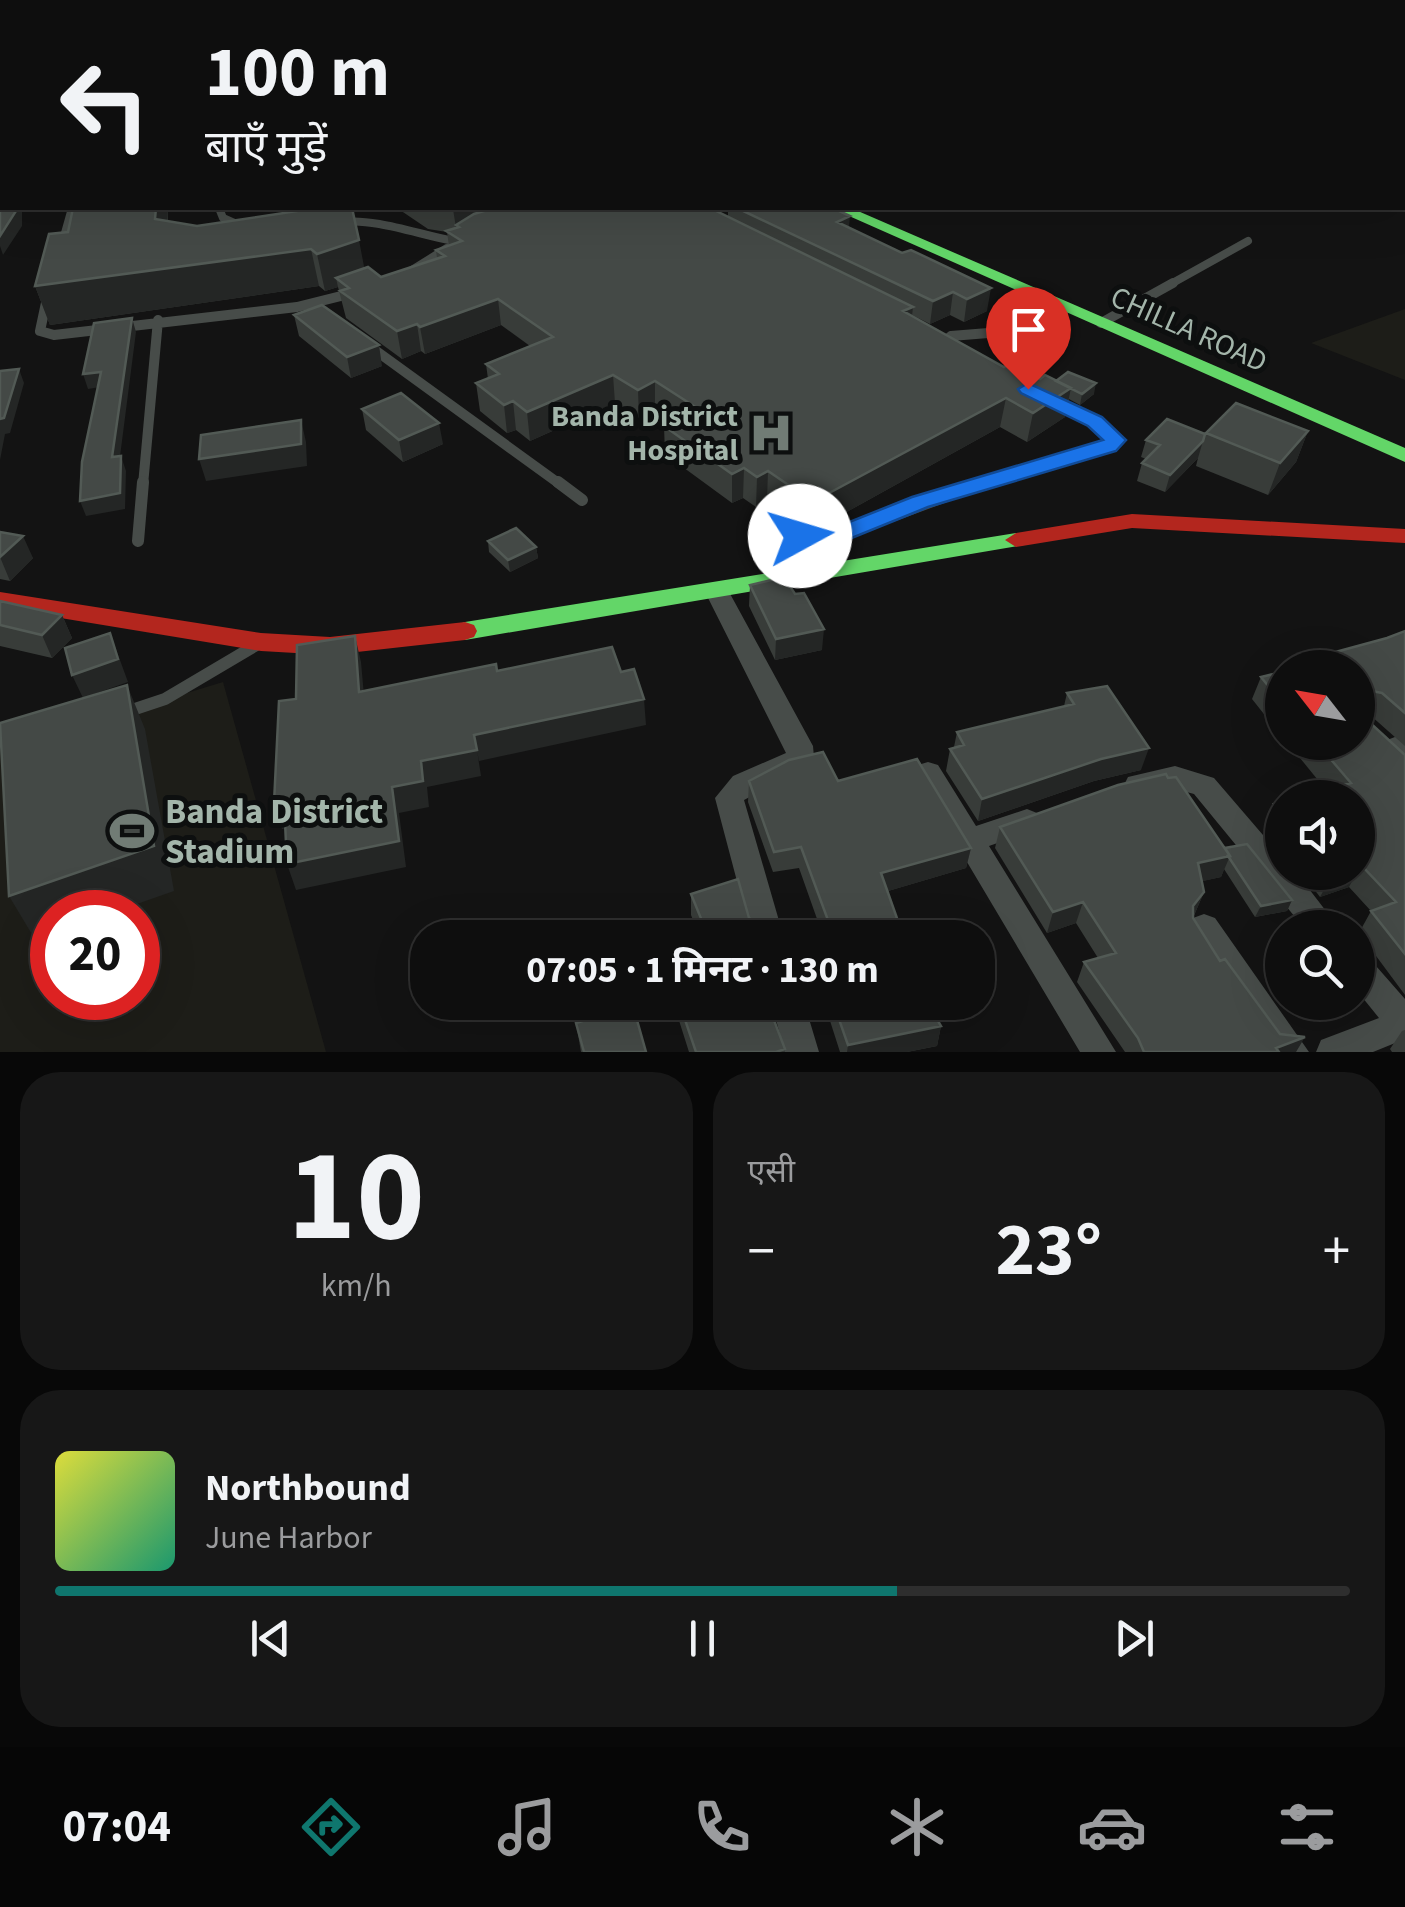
<!DOCTYPE html>
<html lang="hi">
<meta charset="utf-8">
<style>
body{margin:0;font-family:"Source Sans 3","Noto Sans Devanagari",sans-serif;background:#171717;color:#f1f3f6;height:100vh;display:flex;flex-direction:column;font-size:38px;white-space:nowrap}
*{box-sizing:border-box;margin:0}
p{font-size:32px;color:#9b9c9e}
.icon{flex:none;width:55px;height:55px;fill:none;stroke:currentColor;stroke-width:2;stroke-linecap:round;stroke-linejoin:round}
.map{position:relative;height:1052px;overflow:hidden}
.drawer{display:flex;flex-direction:column;gap:20px;padding:20px;background:#080808;flex:1}
.drawer>*{flex:none}
.top-card{position:absolute;left:0px;top:0px;width:1405px;height:210px;box-shadow:0 10px 40px #0002,0 0 0 2px #2e2e2e;background:#0e0e0e;color:#f1f3f6;overflow:hidden}
.needle{width:65px;rotate:301deg}
.fabs{position:absolute;left:1265px;top:650px;display:grid;gap:20px}
.fabs a{display:grid;place-items:center;width:110px;height:110px;border-radius:50%;background:#0e0e0e;box-shadow:0 10px 40px #0002,0 0 0 2px #2e2e2e;font-size:50px}
.speed{position:absolute;left:30px;top:890px;display:flex;gap:20px;font-size:50px;font-weight:700;text-align:center}
.speed>*{display:grid;place-content:center;width:130px;height:130px;border-radius:50%;background:#0e0e0e;box-shadow:0 10px 40px #0002,0 0 0 2px #2e2e2e;line-height:1}
.speed .limit{border:15px solid #d22;background:#fff;color:#111}
.pin{position:absolute;display:grid;place-items:center;width:85px;height:85px;color:#fff;margin:-102px -42px;border-radius:50% 50% 50% 0;rotate:-45deg;box-shadow:0 0 10px #0007}
.pin .icon{rotate:45deg}
.me{position:absolute;width:110px;margin:-55px;rotate:84deg;stroke-linejoin:round;filter:drop-shadow(0 0 8px #0008)}
.turn{display:flex;align-items:center;gap:35px;height:210px;padding:0 40px;font-size:45px}
.turn .icon{width:130px;height:130px;stroke-width:2.5}
.turn b{display:block;font-size:70px;line-height:85px}
.big{font-size:75px;font-weight:700;line-height:1.1}
.drawer .widget{flex:1;display:flex;flex-direction:column;justify-content:center;gap:15px;min-width:0;padding:0 35px;border-radius:40px;background:#171717}
.drawer .dial{align-items:center;gap:0}
.dial b{font-size:130px;line-height:1}
.song{display:flex;align-items:center;gap:30px}
.cover{width:120px;height:120px;border-radius:15px;background:linear-gradient(135deg,hsl(60 70% 55%),hsl(160 70% 35%))}
.played{height:10px;border-radius:5px;background:linear-gradient(90deg,#0f766e 65%,#2e2e2e 65%)}
.keys{display:flex;justify-content:space-around;direction:ltr}
.heat{display:flex;justify-content:space-between;align-items:center;font-size:55px;direction:ltr}
.drawer .tiles{flex:1;display:grid;gap:20px;grid-template-columns:1fr 1fr}
.widget:last-child{grid-column:span 2}
.trip{position:absolute;left:410px;top:920px;width:585px;height:100px;border-radius:40px;background:#0e0e0e;box-shadow:0 10px 40px #0002,0 0 0 2px #2e2e2e;font-weight:700;line-height:100px;text-align:center}
.tab-bar{display:flex;height:160px;justify-content:space-around;align-items:center;background:#060606;color:#9b9c9e}
.tab-bar .icon{width:70px;height:70px}
.tab-bar .selected{color:#0f766e}
.tab-bar b{font-size:45px;color:#f1f3f6}
.map>svg:first-child{display:block}
</style>
<div class="map">
<svg width="1405" height="1052" viewBox="0 0 1405 1052">
<rect width="100%" height="100%" fill="#131313"/>
<path fill="#1d1d18" fill-rule="evenodd" d="M1405 309V380L1311 343Z
M223 682 326 1052H0V750ZM52 912H138V998H52Z"/>
<g fill="none" stroke-linecap="round" stroke-linejoin="round">
<path stroke="#474c49" stroke-width="8" d="M219 208 223 218 241 226
M343 222C375 218 420 235 454 241
M61 247 72 208
M412 270 447 248
M1169 285 1248 241"/>
<path stroke="#474c49" stroke-width="10" d="M47 298 40 331 54 335 297 307 353 293
M1101 323 1173 283
M368 345 561 485
M947 346 945 341 951 336 1013 331 1067 308
M143 485 158 320
M975 485 1108 447 1116 441 1095 422 1056 402"/>
<path stroke="#474c49" stroke-width="12" d="M558 482 582 500
M765 510 800 536 824 541 984 482
M138 541 143 482
M123 713 165 699 258 644"/>
<path fill="#474c49" fill-rule="evenodd" d="M521 0H533L534 2H523Z
M1402 65 1405 66V74L1402 73Z
M0 133H2V141H0Z
M716 582 728 590 813 746 814 757 810 765 744 800 784 938H752L715 798 733 776 786 753 704 590Z
M1405 733V755L1387 762 1377 758 1373 751 1377 744Z
M928 762 938 765 976 826 1027 809 1037 813 1042 821 1037 829 989 846 1116 1052H1080L914 773 918 765Z
M1175 766 1214 778 1282 857V872H1296L1339 928H1304L1194 794C1168 786 1150 800 1128 793L1124 785 1128 777Z
M1204 914 1215 918 1309 1052H1272L1193 938 1188 928 1193 918Z
M1358 953 1369 958 1405 999V1039L1373 1052H1316L1321 1040 1379 1018 1358 992Z
M771 1002H804L819 1052H785Z"/>
<path fill="#63d668" fill-rule="evenodd" d="M831 208H851L1405 448V462Z
M1016 533 1027 540 1024 545 465 640 456 637 453 631 456 625 465 622Z"/>
<path fill="#ff974d" fill-rule="evenodd" d="M469 0H481L482 2H471Z"/>
<path fill="#b3261e" fill-rule="evenodd" d="M1132 514 1405 529V543L1132 528 1016 547 1005 540 1016 533Z
M0 592 261 633 330 637 465 622 474 625 477 631 474 637 465 640 330 655 261 651 0 608Z"/>
</g>
<path fill="#383c39" d="M1171 0H1327L1334 2H1175Z
M73 208H168V221L197 226 317 208 364 268 381 277 437 258 436 250 449 246 447 232 428 229 397 208H701L728 216V208H833L849 228 987 311 964 322 950 315 930 324 912 315V317L1004 367 1040 379 1056 381 1094 394 1080 405 1069 399 1065 417 1027 442 1000 427 816 529 804 527 767 500 756 507 743 498 732 503 665 454 664 426 674 421 655 409 639 418 615 403 530 441 516 430 507 433 480 411 476 383 488 379 486 364 530 346 501 325 425 354 421 351 402 359 346 318 338 287 325 291 319 286 50 325 35 286 68 232Z
M294 315 382 366 351 378 299 336Z
M362 409 443 444 403 462 366 430Z
M1308 431 1296 462 1268 495 1196 466 1198 458 1165 492 1137 481 1142 463 1146 459 1141 457 1146 440 1205 434Z
M0 532 33 558 10 581 0 579Z
M488 541 536 547 538 558 510 572 489 552Z
M750 585 822 650 775 660 749 606Z
M0 601 62 615 72 638 52 658 0 646Z
M1405 631V746L1370 715 1367 714V720L1405 755V995L1359 933 1371 911 1349 887 1320 897 1301 872H1358V798L1326 790 1287 742H1358V668H1293L1295 663 1387 638Z
M1282 672V737L1252 699 1261 677Z
M1067 693 1141 770 1094 781 978 821 946 771 950 749 954 747 957 732 1064 706Z
M749 781H838L971 848 966 868 888 891 904 938H811V935L822 933 799 868 773 872 748 802Z
M1282 802V851L1264 826 1274 804Z
M1000 827 1225 848 1292 900 1287 911 1255 917 1224 869 1221 877 1202 881 1204 892 1193 918 1220 961 1296 1052H1125L1077 982 1084 962 1098 958 1076 923 1047 933 995 848Z
M691 894 749 918 763 938H700L691 915Z
M676 1002H679L785 1049V1052H689L676 1011Z
M824 1002H927L941 1026 937 1046 907 1052H840Z
M576 1023 646 1052H581Z
M1405 1030V1052H1392L1390 1049 1402 1031Z"/>
<path fill="#242625" d="M0 0H32L33 2H2V7H0Z
M892 0H929L928 2H891Z
M16 208H22V226L3 255 0 246V236Z
M156 208H168L166 256 155 219Z
M456 208H525L459 227 456 225 457 234 453 209Z
M850 216 848 238 837 222Z
M359 240 366 277 336 278 338 287 325 291 317 254Z
M311 249 319 286 50 325 35 286Z
M991 288 987 311 964 322 967 299Z
M953 292 950 315 930 324 933 301Z
M498 299 501 325 425 354 420 327Z
M913 307 910 334 903 311Z
M132 318 136 332 118 472 112 457Z
M417 324 421 351 402 359 397 331Z
M379 345 382 366 351 378 347 357Z
M19 369 24 383 10 433 5 434 0 460V419Z
M101 372 106 386 88 389 83 374Z
M613 375 615 403 530 441 527 412Z
M655 381V409L639 418 638 390Z
M1096 383 1094 394 1080 405 1082 394Z
M1071 388 1065 417 1027 442 1033 413Z
M1006 398 1000 427 816 529 818 499Z
M513 401 516 430 507 433 504 405Z
M301 420 306 442 307 466 206 481 199 459Z
M439 423 443 444 403 462 399 440Z
M1308 431 1296 462 1268 495 1280 463Z
M1203 441 1198 458 1165 492 1170 475Z
M121 456 126 471 125 509 86 516 80 501Z
M744 468 743 498 732 503V474Z
M768 471 767 500 756 507 757 477Z
M23 536 33 558 10 581 0 557Z
M536 547 538 558 510 572 508 560Z
M62 615 72 638 52 658 42 635Z
M824 629 822 650 775 660 776 639Z
M110 633 128 682 83 698 72 675Z
M355 636 361 662 366 718 359 692Z
M127 685 145 729 174 891 114 912H52V935L36 941 9 896Z
M644 699 646 725 479 761 474 735Z
M1149 748 1141 770 1094 781 978 821 982 799 1101 759Z
M477 750 481 776 427 787 429 807 399 813 406 867 296 890 287 864 392 787 421 761Z
M284 801 293 827 282 829 274 803Z
M971 848 966 868 878 894 881 873Z
M1230 856 1221 877 1190 884 1198 863Z
M1339 872H1357L1349 887 1320 897 1332 875Z
M1204 892 1195 913 1185 926 1193 906Z
M1292 900 1287 911 1255 917 1261 906Z
M1083 902 1076 923 1047 933 1053 912Z
M941 1026 937 1046 907 1052H847L848 1045Z
M1305 1037 1296 1052H1274L1276 1048Z"/>
<path fill="#444946" stroke="#525a55" stroke-width="2.5" d="M26 0H436L438 2H24Z
M553 0H892L897 2H556Z
M1192 0H1327L1334 2H1196Z
M1402 27 1405 28V47L1402 48Z
M2 41V95H0V45Z
M0 167H2V208H16V211L0 236Z
M73 208H156L155 219 197 226 317 208H352L359 240 317 254 311 249 35 286 49 234 68 232Z
M494 208H710L913 307 903 311 1004 367 1010 364 1040 379 1045 375 1071 388 1033 413 1006 398 818 499 806 497 768 471 757 477 744 468 732 474 664 426 700 410 655 381 638 390 613 375 527 412 513 401 504 405 476 383 499 374 486 364 553 337 498 299 420 327 417 324 397 331 340 291 349 288 336 278 368 267 381 277 445 256 436 250 462 241 446 231 459 227 456 225 474 214Z
M737 208H833L850 216 837 222 902 253 911 250 991 288 967 299 953 292 933 301Z
M322 305 379 345 347 357 294 315Z
M132 318 112 457 121 456 120 493 80 501 82 462 101 372 83 374 94 323Z
M19 369 4 418 0 419V371Z
M1068 372 1096 383 1082 394 1056 381Z
M401 393 439 423 399 440 362 409Z
M1236 403 1308 431 1280 463 1206 433Z
M1167 419 1205 434 1203 441 1170 475 1142 463 1160 445 1146 440Z
M301 420V444L199 459 201 435Z
M516 528 536 547 508 560 488 541Z
M0 532 23 536 0 557Z
M784 577 795 594 804 593 824 629 776 639 750 585Z
M0 601 62 615 42 635 0 625Z
M1405 631V713L1382 693 1367 690V720L1405 755V954L1371 911 1396 902 1361 865 1358 866V798H1298L1351 783 1316 742H1358V668H1299L1295 663 1387 638Z
M110 633 118 659 72 675 65 648Z
M355 636 359 692 496 664 497 671 612 647 621 672 634 669 644 699 474 735 477 750 421 761 423 781 392 787 399 841 287 864 284 801 274 803 279 701 296 699 297 645Z
M1282 672V703L1261 677Z
M127 685 154 846 9 896 0 723Z
M1107 686 1149 748 1101 759 982 799 950 749 964 745 957 732 1074 704 1067 693Z
M823 752 838 781 917 759 971 848 881 873 904 938H812L811 935 832 931 801 847 774 852 749 781 789 760Z
M1166 774 1168 778 1176 777 1230 856 1198 863 1204 892 1193 906V918L1220 961 1225 959 1280 1034 1305 1037 1276 1048 1279 1052H1144L1138 1038 1084 962 1116 953 1083 902 1053 912 1000 827 1118 785Z
M1282 802V815L1274 804Z
M1247 844 1292 900 1261 906 1228 856H1230L1225 848Z
M738 879 749 918 755 921 763 938H709L691 894Z
M679 1002H767L785 1049 776 1052H696Z
M833 1002H927L941 1026 848 1045Z
M633 1006 646 1052H584L576 1023Z"/>
<path fill="#1a73e8" stroke="#114b97" stroke-width="2.5" d="M1028 383 1102 417 1126 440 1116 451 928 507 832 546 792 542 789 536 792 531 822 533 912 497 1103 440 1088 426 1021 393 1018 389Z"/>
<defs>
<g id="hospital-bare" transform="scale(3.45)"><path d="M-5-5h3v3.5h4V-5h3V5h-3V1.5h-4V5h-3Z" fill="#717c75" stroke="#0d0f0f" stroke-width="2.5" paint-order="stroke"/></g>
<g id="stadium-bare" transform="scale(3.45)"><path d="M0-5a6.5 5 0 1 0 0 10a6.5 5 0 1 0 0-10ZM-3.5-1.8h7v3.6h-7Z" fill="#717c75" stroke="#0d0f0f" stroke-width="2.5" paint-order="stroke"/></g>
</defs>
<g fill-rule="evenodd">
<use href="#hospital-bare" x="771" y="433"/>
<use href="#stadium-bare" x="132" y="831"/>
</g>
<g text-anchor="middle" stroke-width="10" stroke-linejoin="round" paint-order="stroke">
<g font-size="30" fill="#a3b5aa" stroke="#0d0f0f">
<text transform="translate(1189 329) rotate(24)" y="10">CHILLA ROAD</text>
</g>
<g font-size="30" font-weight="bold" fill="#a3b5aa" stroke="#0d0f0f" text-anchor="end">
<text x="738" y="426">Banda District<tspan x="738" dy="34">Hospital</tspan></text>
</g>
<g font-size="35" font-weight="bold" fill="#a3b5aa" stroke="#0d0f0f" text-anchor="start">
<text x="165" y="823">Banda District<tspan x="165" dy="40">Stadium</tspan></text>
</g>
</g>
</svg>
<div class="fabs">
<a><svg class="needle" viewBox="-14 -14 28 28"><path d="M0-13l5 13h-10z" fill="#e53935"/><path d="M0 13l5-13h-10z" fill="#9b9c9e"/></svg></a>
<a><svg class="icon" aria-label="sound" viewBox="0 0 24 24"><path d="M4 9h4l5-4v14l-5-4H4zM17 9q2 3 0 6"/></svg></a>
<a><svg class="icon" aria-label="search" viewBox="0 0 24 24"><circle cx="10" cy="10" r="6"/><path d="M15 15l6 6"/></svg></a>
</div>
<div class="speed"><div class="limit">20</div></div>
<div class="pin" style="left:1028px;top:389px;background:#d93025"><svg class="icon" aria-label="arrive" viewBox="0 0 24 24"><path d="M6 21V4h12l-3 4 3 4H6"/></svg></div>
<svg class="me" style="left:800px;top:536px" viewBox="-20 -20 40 40"><circle r="19" fill="#fff"/><path d="M0-13L10 11 0 6-10 11z" fill="#1a73e8"/></svg>
<div class="trip">07:05 · 1 मिनट · 130 m</div>
<div class="top-card">
<div class="turn"><svg class="icon" aria-label="left" viewBox="0 0 24 24"><path d="M17 20v-9H6M10 6l-5 5 5 5"/></svg><div><b>100 m</b>बाएँ मुड़ें</div></div>
</div>
</div>
<section class="drawer">
<div class="tiles">
<div class="widget dial"><b>10</b><p>km/h</p></div>
<div class="widget"><p>एसी</p>
<div class="heat"><a>−</a><b class="big">23°</b><a>+</a></div>
</div>
<div class="widget">
<div class="song"><i class="cover"></i><div><b>Northbound</b><p>June Harbor</p></div></div>
<div class="played"></div>
<div class="keys"><svg class="icon" aria-label="previous" viewBox="0 0 24 24"><path d="M18 5L8 12l10 7zM5 5v14"/></svg><svg class="icon" aria-label="pause" viewBox="0 0 24 24"><path d="M8 5v14M16 5v14"/></svg><svg class="icon" aria-label="next" viewBox="0 0 24 24"><path d="M6 5l10 7-10 7zM19 5v14"/></svg></div>
</div>
</div>
</section>
<nav class="tab-bar">
<b>07:04</b>
<svg class="icon selected" aria-label="directions" viewBox="0 0 24 24"><path d="M12 3l9 9-9 9-9-9zM9 14v-3h6M13 9l2 2-2 2"/></svg>
<svg class="icon" aria-label="music" viewBox="0 0 24 24"><path d="M9 18V5l10-2v13"/><circle cx="6" cy="18" r="3"/><circle cx="16" cy="16" r="3"/></svg>
<svg class="icon" aria-label="phone" viewBox="0 0 24 24"><path d="M5 4h4l2 5-3 2q2 4 5 5l2-3 5 2v4C11 20 4 13 5 4z"/></svg>
<svg class="icon" aria-label="climate" viewBox="0 0 24 24"><path d="M12 3v18M4 7l16 10M4 17L20 7"/></svg>
<svg class="icon" aria-label="car" viewBox="0 0 24 24"><path d="M5 17H2v-5l4-1 3-4h7l3 4 3 1v5h-3M9 17h6M6 11h13"/><circle cx="7" cy="17" r="2"/><circle cx="17" cy="17" r="2"/></svg>
<svg class="icon" aria-label="filters" viewBox="0 0 24 24"><path d="M4 7h16M4 17h16"/><circle cx="9" cy="7" r="2"/><circle cx="15" cy="17" r="2"/></svg>
</nav>
